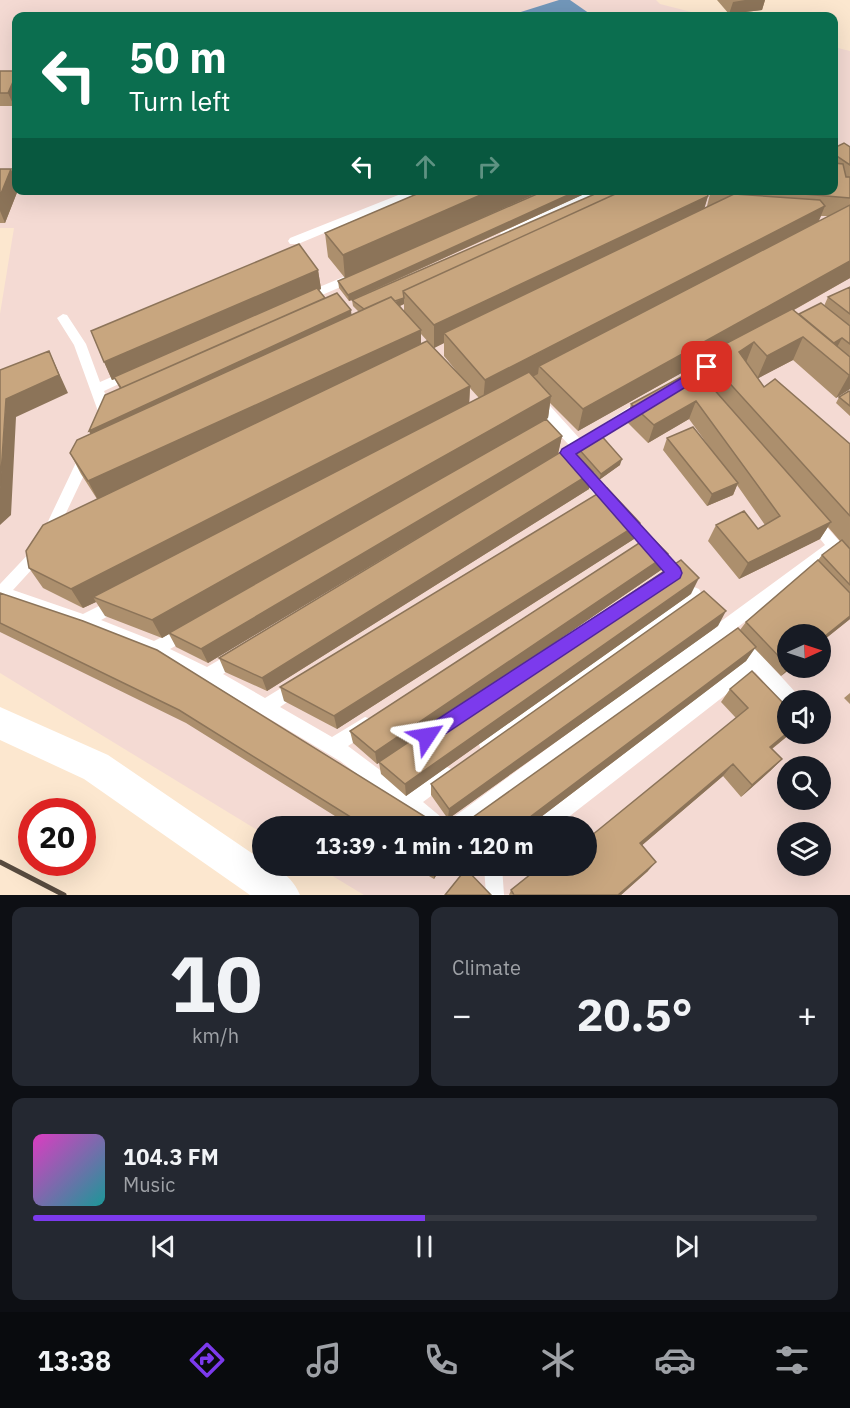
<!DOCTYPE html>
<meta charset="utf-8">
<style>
body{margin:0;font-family:"IBM Plex Sans",sans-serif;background:#242831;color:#f1f3f6;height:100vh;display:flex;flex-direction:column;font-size:22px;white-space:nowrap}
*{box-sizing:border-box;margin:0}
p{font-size:20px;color:#9ea1a6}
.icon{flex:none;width:33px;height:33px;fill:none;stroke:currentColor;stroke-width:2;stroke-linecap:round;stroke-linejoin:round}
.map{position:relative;height:895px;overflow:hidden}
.panel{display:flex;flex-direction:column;gap:12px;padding:12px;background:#0d0f14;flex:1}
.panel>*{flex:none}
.guide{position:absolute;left:12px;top:12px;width:826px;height:183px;border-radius:12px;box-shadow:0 6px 24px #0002;background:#0b6e4f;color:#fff;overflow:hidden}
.needle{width:39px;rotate:87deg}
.tools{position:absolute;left:777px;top:624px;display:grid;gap:12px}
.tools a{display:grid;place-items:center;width:54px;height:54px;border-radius:50%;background:#171b24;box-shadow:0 6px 24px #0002;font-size:30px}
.speed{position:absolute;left:18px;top:798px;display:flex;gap:12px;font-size:30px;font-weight:700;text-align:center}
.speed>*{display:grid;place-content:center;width:78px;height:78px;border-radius:50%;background:#171b24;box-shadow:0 6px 24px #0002;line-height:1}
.speed .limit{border:9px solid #d22;background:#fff;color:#111}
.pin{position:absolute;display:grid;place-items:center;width:51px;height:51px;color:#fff;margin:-26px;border-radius:12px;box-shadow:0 3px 9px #0006}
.me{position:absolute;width:66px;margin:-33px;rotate:57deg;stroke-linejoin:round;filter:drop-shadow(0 0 4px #0008)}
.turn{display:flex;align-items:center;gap:21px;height:126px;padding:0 18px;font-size:27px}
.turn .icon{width:78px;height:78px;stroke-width:2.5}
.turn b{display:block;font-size:42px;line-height:51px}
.lanes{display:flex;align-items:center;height:57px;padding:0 18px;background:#0003;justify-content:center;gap:30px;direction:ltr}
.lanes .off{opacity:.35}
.big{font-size:45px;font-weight:800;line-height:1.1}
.panel .card{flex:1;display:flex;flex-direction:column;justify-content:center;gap:9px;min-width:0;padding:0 21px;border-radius:12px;background:#242831}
.panel .dial{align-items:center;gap:0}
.dial b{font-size:78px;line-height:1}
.song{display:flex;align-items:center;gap:18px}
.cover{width:72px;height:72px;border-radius:9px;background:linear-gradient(135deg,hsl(310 70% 55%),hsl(180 70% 35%))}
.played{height:6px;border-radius:3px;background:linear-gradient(90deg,#7c3aed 50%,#363941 50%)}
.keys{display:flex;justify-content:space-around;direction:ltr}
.heat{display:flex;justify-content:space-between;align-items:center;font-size:33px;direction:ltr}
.panel .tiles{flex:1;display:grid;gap:12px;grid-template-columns:1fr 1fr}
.card:last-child{grid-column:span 2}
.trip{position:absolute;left:252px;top:816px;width:345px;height:60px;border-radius:30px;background:#171b24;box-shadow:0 6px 24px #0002;font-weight:800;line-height:60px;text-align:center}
.tab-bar{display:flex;height:96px;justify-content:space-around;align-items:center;background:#090b0e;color:#9ea1a6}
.tab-bar .icon{width:42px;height:42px}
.tab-bar .active{color:#7c3aed}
.tab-bar b{font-size:27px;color:#f1f3f6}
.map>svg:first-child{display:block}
</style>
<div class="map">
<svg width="850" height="895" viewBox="0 0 850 895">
<rect width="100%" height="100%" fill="#fce7cf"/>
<path fill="#f4dad3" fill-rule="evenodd" d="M0 0H656L660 4 707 16H16V190H834V47L850 51V895H364L316 866H586V826H262V833L0 673V314L14 228H0ZM788 634H820V668H788ZM788 700H820V734H788ZM788 766H820V800H788ZM788 832H820V866H788Z"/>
<path fill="#7297ba" d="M559 0H570L593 16H508Z"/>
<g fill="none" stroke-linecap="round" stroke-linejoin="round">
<path fill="#fff" fill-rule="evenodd" d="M411 190H427L298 244H290L288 241 290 238Z
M590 190H605L510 236H502L500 233Z
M353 273 359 277 357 280 308 301H300L298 298 300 295Z
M63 314 67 315 86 344 100 382 130 369 136 374 134 377 104 391 113 414 108 424 103 425 96 420 99 414 74 345 57 318Z
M537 396 542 397 580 439 637 402H647L649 406 647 410 557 466 552 464 550 460 552 456 569 445 555 430 536 439 531 438 529 434 531 430 548 422 531 401Z
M87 449 92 450 94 454 56 534 54 538 49 540 44 538 42 534 82 450Z
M580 462 585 464 618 502 620 506 618 510 613 512 608 510 575 472 573 468 575 464Z
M626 514 631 516 687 576 689 581 687 586 682 588 677 586 621 524 619 520 621 516Z
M812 514 817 516 850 553V570L845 569 834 556 468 826H426L340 761 220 689 121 641 0 601V584L35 547 40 545 45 547 47 551 45 555 13 590 83 614 117 597 122 599 125 604 122 609 101 620 154 641 188 624 193 626 196 631 193 636 170 649 207 667 236 650 242 652 244 657 242 662 223 674 265 698 296 679 302 682 304 687 302 692 280 707 332 737 365 717 371 719 373 725 371 731 348 746 408 791 445 766 451 769 454 775 451 781 423 802 447 822 825 545 805 520 807 516Z
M694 587 699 589 702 594 699 599 493 750 487 752 481 750 479 744 481 738Z
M738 634 744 636 797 694 799 700H788V706H785L755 672 557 826H534L537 820 745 661 730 641 732 636Z
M484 866H502L504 895H486Z"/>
<path fill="#fff" fill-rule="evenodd" d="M0 707 108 755 262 860V866C280 866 294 880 300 895H250L84 779 0 740Z"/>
<path stroke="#584b3f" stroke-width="5" d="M0 862 64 895"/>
</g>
<path fill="#ac8f6d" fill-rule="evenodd" d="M717 0H765L762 10 729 14Z
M0 71H16V99L14 106H0Z
M850 147V278L794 310 799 314 824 306 828 297 850 287V389L836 398 793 360 758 378 764 387 850 444V619L820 643V634H788V668H791L781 676 754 648 746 661 529 826H468L469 820 740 630 746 622 818 560 822 555 840 541 828 527 820 539 739 579 708 541 716 525 758 529 765 525 737 485 733 495 707 506 663 450 667 438 713 452 689 419 648 443 626 421 631 404 698 371 701 362 578 431 550 403 548 418 546 419 562 436 558 453 583 462 576 453 577 447 620 465 599 480 593 473 589 489 267 691 225 672 219 658 459 513 208 663 176 647 169 634 162 638 105 616 96 602 83 608 43 588 29 568 97 499 81 474 70 453 90 434 120 389 115 379 112 380 91 331 318 270 321 289 319 290 325 298 352 315 359 312 353 306 352 300 349 301 339 288 338 281 345 278 328 257 325 233 426 190H544L444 235 546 190H593L368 293 708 196 704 208 709 206H707L711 190H834V148ZM821 216H829L818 222ZM404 304V311L400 306ZM421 334 431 345 421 343ZM444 343V356L458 373 434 348ZM470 388 479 398 469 403Z
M0 169H11L16 182V190H18L5 223H0Z
M850 392V416L836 403 839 397Z
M640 523 634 539 337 729 284 701 280 687Z
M668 554 661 570 444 718 691 594 406 796 381 774 379 763 377 764 353 743 350 731Z
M0 593 440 826H351L186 723 0 632Z
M718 626 448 819 431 795V784Z
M730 689 788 734H790L772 749 782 759 770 771 741 797 723 776 642 845 648 871 621 895H509L511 890 536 869 533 866H586L736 718 721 702Z
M850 693V704L844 698Z
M412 866H442L434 879Z"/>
<path fill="#8c7459" d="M745 0H765L762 10 729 14 733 2Z
M16 75V99L14 106 8 93Z
M11 169 16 182V190H18L5 223 0 211V196Z
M492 190H544L345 279 343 255Z
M579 190H593L349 301 348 295Z
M708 196 701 220 444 333V343L434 348V325Z
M825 206 815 230 539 366 538 374 483 403 485 380Z
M850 261V278L707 359 704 355 701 362 578 431 583 409Z
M318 270 321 289 112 380 104 362Z
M404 298V304L369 320V314Z
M351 310 353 328 97 449 89 431Z
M421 330V353L99 502 88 481Z
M803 337 793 360 757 379 767 356Z
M842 338 835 351 826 357 832 344Z
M754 342 745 365 739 352Z
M49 351 68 393 16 417 11 515 0 525V489L6 399Z
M849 375H850V389L836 398Z
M470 386 469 408 93 597 96 602 83 608 71 589Z
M551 396 548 418 162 638 152 620Z
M696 401 689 419 648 443 654 425Z
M562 436 558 454 208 663 201 649Z
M622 459 620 465 599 480 601 474Z
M593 472 589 489 267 691 262 678Z
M738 483 733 495 707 506 712 494Z
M831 522 820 539 739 579 748 563Z
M640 523 634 539 337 729 334 716Z
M668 554 661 570 377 764 375 752Z
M699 578 691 594 406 796 405 784Z
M726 611 718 626 448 819 449 809Z
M850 616V619L820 643V640Z
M756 647 746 661 529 826H518Z
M788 668H791L781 676Z
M788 732V734H790L759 759 770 747Z
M782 759 770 771 741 797 752 785Z
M733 764 723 776 633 853 640 843Z
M656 862 648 871 621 895H618Z
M437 866H442L434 879V870Z"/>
<path fill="#c8a67f" stroke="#8c7459" stroke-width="1.5" d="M0 71H16V75L8 93H0Z
M844 143 850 147V165L834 154V148Z
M834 163 843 164 846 177H850V198L756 190H834Z
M0 169H11L0 196Z
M426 190H492L343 255 325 233Z
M546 190H579L348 295 338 281Z
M604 190H624L403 291 404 298 395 301 391 297 364 309 352 300Z
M624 190H705L708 196 434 325 403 291Z
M734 194 820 200 825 206 485 380 444 333Z
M850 205V261L583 409 539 366Z
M299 244 318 270 104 362 91 331Z
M850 287V314L828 297Z
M317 288 325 298 121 388 114 377Z
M337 293 351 310 89 431 105 395Z
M391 297 421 330 88 481 70 453 77 440Z
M821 303 850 326V344L842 338 834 343 799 314Z
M792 309 850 357V375H849L803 337 767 356 754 342 739 352 764 387 775 379 850 444V516L704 355Z
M427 341 470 386 71 589 29 568 26 551 43 525Z
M49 351 59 375 6 399 0 489V370Z
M696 369 831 522 748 563 716 525 744 511 758 529 780 516 696 401 654 425 631 404Z
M529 372 551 396 152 620 93 597Z
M849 391 850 392V406L839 397Z
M546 419 562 436 201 649 169 633Z
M693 427 738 483 712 494 667 438Z
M599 433 622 459 601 474 577 447Z
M569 447 593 472 262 678 219 658Z
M607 488 640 523 334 716 280 687Z
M650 536 668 554 375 752 350 731Z
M842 540 850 549V585L822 555Z
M681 560 699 578 405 784 379 762Z
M818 560 850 593V616L820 640V634H788V666L746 622Z
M704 591 726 611 449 809 431 784Z
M0 593 83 621 157 650 440 826H365L179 710 0 623Z
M738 628 756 647 518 826H475L469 820Z
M752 671 788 708V732L770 747 782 759 752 785 733 764 640 843 656 862 618 895H514L511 890 541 866H586V840L748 708 730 689Z
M427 866H437L434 870Z
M466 869 491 895H445Z"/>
<path fill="#7c3aed" stroke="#51269a" stroke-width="1.5" d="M707 363 713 367 712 371 576 454 680 568 682 573 680 578 433 742 427 744 421 742 419 736 421 730 664 572 560 453 562 449Z"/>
</svg>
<div class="tools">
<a><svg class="needle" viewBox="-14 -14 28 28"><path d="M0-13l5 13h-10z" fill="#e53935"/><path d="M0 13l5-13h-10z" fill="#9ea1a6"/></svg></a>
<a><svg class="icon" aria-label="sound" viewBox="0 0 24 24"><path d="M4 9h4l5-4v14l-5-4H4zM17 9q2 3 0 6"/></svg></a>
<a><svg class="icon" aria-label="search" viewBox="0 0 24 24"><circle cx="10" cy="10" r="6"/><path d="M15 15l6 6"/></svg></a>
<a><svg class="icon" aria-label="layers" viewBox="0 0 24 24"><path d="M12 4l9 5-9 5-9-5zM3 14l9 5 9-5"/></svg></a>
</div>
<div class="speed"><div class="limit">20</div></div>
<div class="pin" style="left:707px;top:367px;background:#d93025"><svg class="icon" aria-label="arrive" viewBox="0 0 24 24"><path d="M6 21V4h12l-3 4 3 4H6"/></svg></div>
<svg class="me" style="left:427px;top:736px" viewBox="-20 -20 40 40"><path d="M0-17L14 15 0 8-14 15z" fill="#7c3aed" stroke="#fff" stroke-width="4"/></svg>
<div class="trip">13:39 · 1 min · 120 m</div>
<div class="guide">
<div class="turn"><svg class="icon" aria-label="left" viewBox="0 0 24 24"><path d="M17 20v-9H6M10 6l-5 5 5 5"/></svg><div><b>50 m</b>Turn left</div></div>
<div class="lanes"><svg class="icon" aria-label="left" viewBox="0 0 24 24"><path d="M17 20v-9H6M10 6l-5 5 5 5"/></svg><svg class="icon off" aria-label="ahead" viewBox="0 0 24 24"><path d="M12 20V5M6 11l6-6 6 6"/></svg><svg class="icon off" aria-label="right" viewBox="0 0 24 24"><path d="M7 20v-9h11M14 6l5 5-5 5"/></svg></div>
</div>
</div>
<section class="panel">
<div class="tiles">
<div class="card dial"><b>10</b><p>km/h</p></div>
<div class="card"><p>Climate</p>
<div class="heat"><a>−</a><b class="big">20.5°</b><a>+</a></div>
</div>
<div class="card">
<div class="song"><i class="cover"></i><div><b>104.3 FM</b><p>Music</p></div></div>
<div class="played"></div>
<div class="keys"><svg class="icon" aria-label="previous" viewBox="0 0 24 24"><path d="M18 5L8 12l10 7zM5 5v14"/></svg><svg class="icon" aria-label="pause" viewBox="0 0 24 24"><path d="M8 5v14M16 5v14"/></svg><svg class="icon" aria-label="next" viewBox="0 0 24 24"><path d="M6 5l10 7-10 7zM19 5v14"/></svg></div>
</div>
</div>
</section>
<nav class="tab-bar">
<b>13:38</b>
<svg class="icon active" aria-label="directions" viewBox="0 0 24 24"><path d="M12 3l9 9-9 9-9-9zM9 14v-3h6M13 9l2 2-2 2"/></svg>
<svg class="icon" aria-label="music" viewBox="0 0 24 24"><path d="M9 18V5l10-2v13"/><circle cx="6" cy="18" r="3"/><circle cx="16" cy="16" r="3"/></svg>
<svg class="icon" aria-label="phone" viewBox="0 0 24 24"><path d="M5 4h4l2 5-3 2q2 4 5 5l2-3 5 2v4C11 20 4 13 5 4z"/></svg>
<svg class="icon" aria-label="climate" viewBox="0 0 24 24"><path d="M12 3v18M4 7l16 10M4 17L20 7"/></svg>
<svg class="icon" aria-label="car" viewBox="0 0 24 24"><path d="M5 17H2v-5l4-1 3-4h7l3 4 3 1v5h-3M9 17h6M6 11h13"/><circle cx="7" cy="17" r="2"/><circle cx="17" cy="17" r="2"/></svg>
<svg class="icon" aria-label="filters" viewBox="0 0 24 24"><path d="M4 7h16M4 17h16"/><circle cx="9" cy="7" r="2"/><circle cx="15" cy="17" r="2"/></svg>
</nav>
